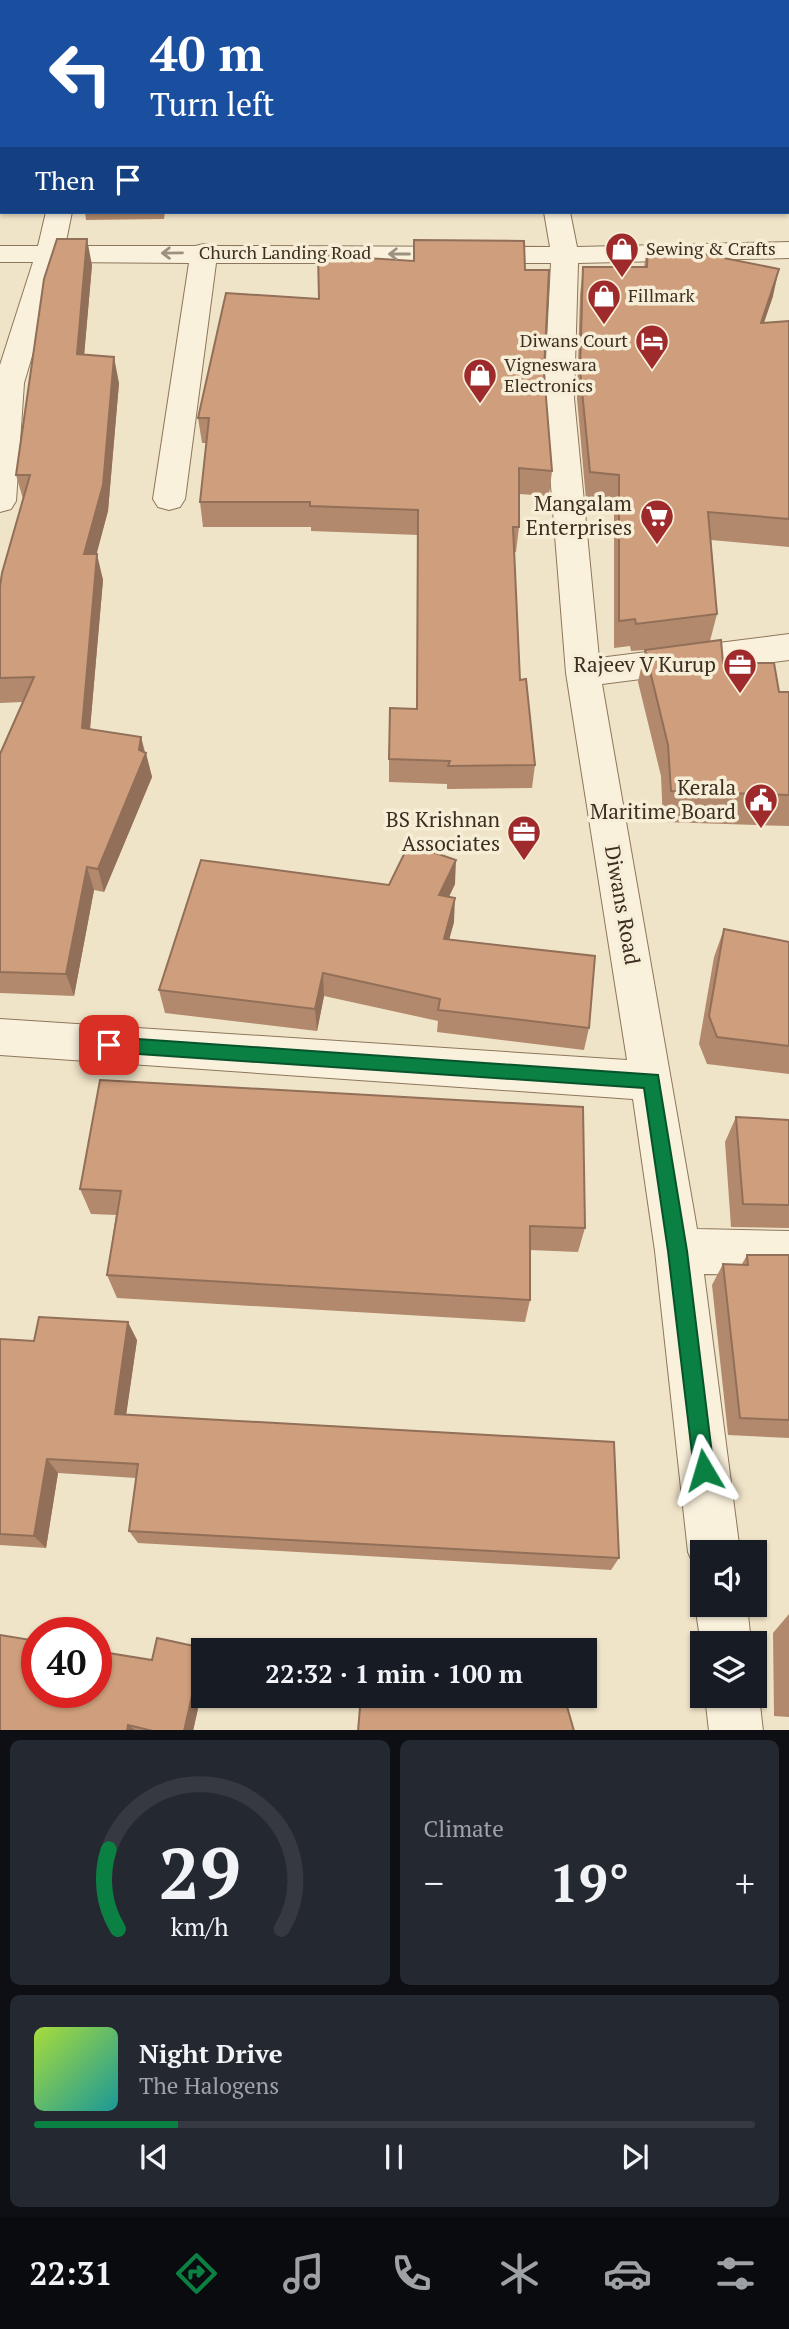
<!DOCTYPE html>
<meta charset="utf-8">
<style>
body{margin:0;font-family:"PT Serif",serif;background:#242831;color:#f1f3f6;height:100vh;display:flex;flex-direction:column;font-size:26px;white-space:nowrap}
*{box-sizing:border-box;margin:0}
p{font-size:23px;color:#9ea1a6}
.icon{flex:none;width:38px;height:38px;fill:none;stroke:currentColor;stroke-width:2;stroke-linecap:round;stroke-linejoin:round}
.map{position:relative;height:1730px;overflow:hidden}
.details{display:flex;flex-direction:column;gap:10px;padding:10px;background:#0d0f14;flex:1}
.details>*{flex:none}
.banner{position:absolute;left:0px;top:0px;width:789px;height:214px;box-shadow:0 2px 5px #0004;background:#1a4fa0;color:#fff;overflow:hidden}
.fabs{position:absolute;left:690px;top:1540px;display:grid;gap:14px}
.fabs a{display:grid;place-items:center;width:77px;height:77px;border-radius:0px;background:#171b24;box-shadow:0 2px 5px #0004;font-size:35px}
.speed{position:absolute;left:21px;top:1617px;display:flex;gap:14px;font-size:35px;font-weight:700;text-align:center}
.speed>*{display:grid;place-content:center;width:91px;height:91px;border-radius:50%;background:#171b24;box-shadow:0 2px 5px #0004;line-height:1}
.speed .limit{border:10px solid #d22;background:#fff;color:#111}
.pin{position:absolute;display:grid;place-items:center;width:60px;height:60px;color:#fff;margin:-30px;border-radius:14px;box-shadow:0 4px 10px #0006}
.me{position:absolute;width:77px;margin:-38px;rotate:353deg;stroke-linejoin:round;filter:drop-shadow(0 0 5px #0008)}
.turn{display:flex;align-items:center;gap:24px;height:147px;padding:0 35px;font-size:32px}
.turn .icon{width:91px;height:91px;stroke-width:2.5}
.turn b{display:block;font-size:49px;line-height:60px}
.then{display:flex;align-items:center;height:66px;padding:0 35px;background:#0003;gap:14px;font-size:26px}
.big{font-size:52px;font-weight:700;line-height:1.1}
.details .widget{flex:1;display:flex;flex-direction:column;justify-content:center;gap:10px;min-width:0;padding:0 24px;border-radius:10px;background:#242831}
.details .dial{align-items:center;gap:0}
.dial svg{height:182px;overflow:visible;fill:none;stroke:#363941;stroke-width:7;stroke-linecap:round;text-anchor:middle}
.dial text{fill:#f1f3f6;stroke:none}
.song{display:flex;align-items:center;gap:21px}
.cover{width:84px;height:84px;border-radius:10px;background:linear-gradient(135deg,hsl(80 70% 55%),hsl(180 70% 35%))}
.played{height:7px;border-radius:4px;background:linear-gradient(90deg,#0b8043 20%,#363941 20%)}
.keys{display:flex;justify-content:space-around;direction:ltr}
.heat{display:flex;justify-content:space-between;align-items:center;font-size:38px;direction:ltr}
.details .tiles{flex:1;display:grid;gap:10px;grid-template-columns:1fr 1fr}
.widget:last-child{grid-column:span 2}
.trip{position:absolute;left:191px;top:1638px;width:406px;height:70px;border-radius:0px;background:#171b24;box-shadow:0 2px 5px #0004;font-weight:700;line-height:70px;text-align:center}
.tabs{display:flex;height:112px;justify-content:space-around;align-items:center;background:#090b0e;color:#9ea1a6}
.tabs .icon{width:49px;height:49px}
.tabs .selected{color:#0b8043}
.tabs b{font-size:32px;color:#f1f3f6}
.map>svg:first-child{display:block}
</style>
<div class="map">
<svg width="789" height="1731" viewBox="0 0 789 1731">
<rect width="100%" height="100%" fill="#f0e4c8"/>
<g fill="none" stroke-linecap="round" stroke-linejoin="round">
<g stroke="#8d765c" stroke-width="2">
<path id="minor" d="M452 0H474V2H452Z
M0 135H2V151H0Z
M46 212H72L65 246H195L204 244 214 246 550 247 544 212H570L577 247 789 242V258L578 263 574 398 599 658 789 634V660L602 684 697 1229 789 1231V1275L704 1274 740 1552H702V1572L696 1570 688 1552 655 1251 633 1099 0 1055V1019L627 1060 566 673 544 398 551 263H216L185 499 180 507 169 510 158 507 153 499 189 263 60 262 24 383 16 501 11 509 0 512V365L33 262H0V246H38Z
M702 1589V1605H747L751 1643H702V1651L695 1605Z
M754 1685 759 1696 763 1731H709L705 1696H754Z"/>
</g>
<use href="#minor" fill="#faf1dc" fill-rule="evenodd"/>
</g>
<path fill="#b2896c" d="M0 0H49L48 2H2V106H0Z
M285 0H447L448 2H287Z
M534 0H789V174H788V2H535Z
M85 212H165L164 219 86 220Z
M648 243 773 296 764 323 789 321V547L711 540 717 614 710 641 723 663 779 692H789V826L663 822 661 776 638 682 645 650 631 651 630 646 614 648V502L586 500 577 398 580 295 583 267H644Z
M92 265 84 354 119 383 108 511 96 554 103 580 90 729 141 737 152 777 104 892 94 890 74 996 0 993V754L23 702 0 703V586L23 499 16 475Z
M525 270 544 373 552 471 549 496 519 494V527L516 552H514L520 680 535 765 532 788 447 789V784L389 782V759L417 709 418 535 311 531V527H203L200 502 206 443H202L198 418 319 299Z
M455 884 449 897 454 922 449 939 589 1028 584 1050 437 1032 438 1021 324 996 317 1031 165 1013 159 990 389 885Z
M724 929 789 942V1074L707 1064 699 1044 714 957Z
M583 1107 585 1228 578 1252 530 1250V1300L525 1322 117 1298 107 1275 116 1215 91 1214 80 1189Z
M736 1117 789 1120V1228L731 1227 725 1142Z
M747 1255H789V1438L728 1435 712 1285 723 1264H742Z
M0 1339 34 1341 137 1340 126 1414 619 1558 611 1570 138 1543 129 1531 136 1478 58 1473 46 1548 0 1545Z
M789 1614V1717L774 1716 773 1633Z
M203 1648 205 1650H203V1686L193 1731H0L152 1660Z"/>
<path fill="#916f58" d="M26 0H49L48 2H25Z
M209 0H231L230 2H207Z
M87 239 92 265 82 380 77 354Z
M779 269 773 296 754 351 761 323Z
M114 357 119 383 108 511 90 579 84 554Z
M97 554 103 580 88 752 82 728Z
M141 737 145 756 146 753 152 777 104 892 98 869Z
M456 860 455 884 438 919 439 895Z
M87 867 94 890 74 996 66 974Z
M455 898 454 922 443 962 444 939Z
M323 973 324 996 317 1031 315 1009Z
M128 1322 137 1340 124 1430 115 1414Z
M47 1459 58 1473 46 1548 34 1536Z
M203 1648 205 1650H203V1686L193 1731H184Z
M128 1725 137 1731H127Z"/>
<path fill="#cf9f7d" stroke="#916f58" stroke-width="2" d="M0 0H26L25 2H2V80H0Z
M154 0H209L207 2H153Z
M305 0H447L448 2H306Z
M551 0H789V143H788V2H552Z
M57 239H87L77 354 114 357 103 485 84 554H97L82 728 141 737 139 750 146 753 98 869 87 867 66 974 0 972V754L34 677 0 678V586L2 573 30 475H16L44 279Z
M414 240 524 241 525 270H549L544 373 552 471 519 468V527H513L520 680 526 679 535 765 448 766 450 761 389 759 390 708 417 709 418 510 310 506V502H200L209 418H198L226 293 319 299 318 255 414 261Z
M648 243 779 269 761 323 789 321V519L708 512 717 614 636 624 635 619 619 621V475L590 472 580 370 583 267H647Z
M721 640 723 663H774L779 692H789V795L671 791 668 745 645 650Z
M409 844 456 860 439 895 455 898 444 939 595 956 589 1028 438 1010 440 999 323 973 315 1009 159 990 201 860 389 885Z
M724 929 789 942V1046L717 1037 709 1016Z
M100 1080 583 1107 585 1228 530 1226V1300L107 1275 121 1191 80 1189Z
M736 1117 789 1120V1205L743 1204Z
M747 1255H789V1420L740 1418 723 1264 748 1265Z
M39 1317 128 1322 115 1414 614 1442 619 1558 129 1531 138 1464 47 1459 34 1536 0 1534V1339L34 1341Z
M0 1635 37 1641V1692H96V1651L152 1660 157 1638 203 1648 184 1731H153L128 1725 127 1731H0Z
M366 1647 397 1650H366Z
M361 1696H564L574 1731H358Z"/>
<defs><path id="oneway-shaft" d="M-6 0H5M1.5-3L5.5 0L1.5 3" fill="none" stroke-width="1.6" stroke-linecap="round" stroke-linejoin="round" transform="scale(1.75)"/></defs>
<g stroke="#9c907e">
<use href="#oneway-shaft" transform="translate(172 253) rotate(179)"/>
<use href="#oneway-shaft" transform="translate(399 254) rotate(-180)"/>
</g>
<path fill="#0b8043" stroke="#07532c" stroke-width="2" d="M109 1037 658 1075 687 1251 714 1470 711 1477 704 1480 697 1477 694 1470 668 1251 644 1088 109 1052 103 1050 100 1045 103 1039Z"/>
<defs>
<g id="shop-pin" transform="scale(1.75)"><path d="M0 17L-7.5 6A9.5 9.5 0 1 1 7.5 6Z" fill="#9e2a2b" stroke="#f7eed8"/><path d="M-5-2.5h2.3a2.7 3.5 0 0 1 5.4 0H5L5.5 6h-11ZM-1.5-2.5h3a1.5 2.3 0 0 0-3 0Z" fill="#fff"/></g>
<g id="hotel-pin" transform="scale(1.75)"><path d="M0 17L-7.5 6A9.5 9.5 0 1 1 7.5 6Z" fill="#9e2a2b" stroke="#f7eed8"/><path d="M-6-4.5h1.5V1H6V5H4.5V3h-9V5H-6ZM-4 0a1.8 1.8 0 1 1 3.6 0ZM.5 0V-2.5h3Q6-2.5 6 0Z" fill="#fff"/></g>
<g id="supermarket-pin" transform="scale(1.75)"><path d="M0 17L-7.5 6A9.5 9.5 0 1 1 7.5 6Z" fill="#9e2a2b" stroke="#f7eed8"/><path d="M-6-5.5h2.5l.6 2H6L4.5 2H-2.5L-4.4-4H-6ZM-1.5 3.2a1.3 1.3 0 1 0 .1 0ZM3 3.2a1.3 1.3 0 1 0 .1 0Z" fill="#fff"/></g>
<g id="office-pin" transform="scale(1.75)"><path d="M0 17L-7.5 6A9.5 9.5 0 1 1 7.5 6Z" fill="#9e2a2b" stroke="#f7eed8"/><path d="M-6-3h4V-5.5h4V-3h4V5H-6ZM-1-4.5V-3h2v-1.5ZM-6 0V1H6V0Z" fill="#fff"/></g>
<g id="civic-pin" transform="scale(1.75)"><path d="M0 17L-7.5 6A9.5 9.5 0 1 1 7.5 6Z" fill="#9e2a2b" stroke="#f7eed8"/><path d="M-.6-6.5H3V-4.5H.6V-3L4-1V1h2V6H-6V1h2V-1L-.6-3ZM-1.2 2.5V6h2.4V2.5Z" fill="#fff"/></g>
</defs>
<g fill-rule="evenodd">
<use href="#shop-pin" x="622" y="249"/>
<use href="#shop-pin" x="604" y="296"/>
<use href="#hotel-pin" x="652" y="341"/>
<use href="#shop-pin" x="480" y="375"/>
<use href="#supermarket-pin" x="657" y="516"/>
<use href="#office-pin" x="740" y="665"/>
<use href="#civic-pin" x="761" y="800"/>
<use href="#office-pin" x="524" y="832"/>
</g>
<g text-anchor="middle" stroke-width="7" stroke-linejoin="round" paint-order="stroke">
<g font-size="18" fill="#3d2e20" stroke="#f7eed8" text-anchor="start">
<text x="646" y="255">Sewing &amp; Crafts</text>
<text x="628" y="302">Fillmark</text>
<text x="628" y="347" text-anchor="end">Diwans Court</text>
<text x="504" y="371">Vigneswara<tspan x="504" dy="21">Electronics</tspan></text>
</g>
<g font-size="18" fill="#3d2e20" stroke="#f7eed8">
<text x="285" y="259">Church Landing Road</text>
</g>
<g font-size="21" fill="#3d2e20" stroke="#f7eed8" text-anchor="end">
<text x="632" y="511">Mangalam<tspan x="632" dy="24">Enterprises</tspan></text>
<text x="716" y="672">Rajeev V Kurup</text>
<text x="736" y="795">Kerala<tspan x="736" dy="24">Maritime Board</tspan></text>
<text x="500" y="827">BS Krishnan<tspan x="500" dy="24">Associates</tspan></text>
</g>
<g font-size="21" fill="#3d2e20" stroke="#f7eed8">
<text transform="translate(622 905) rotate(80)" y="7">Diwans Road</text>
</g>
</g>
</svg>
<div class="fabs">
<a><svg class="icon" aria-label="sound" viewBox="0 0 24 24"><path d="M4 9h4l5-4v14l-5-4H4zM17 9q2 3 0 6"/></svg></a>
<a><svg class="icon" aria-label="layers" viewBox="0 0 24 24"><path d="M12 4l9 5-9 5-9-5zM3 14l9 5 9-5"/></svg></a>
</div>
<div class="speed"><div class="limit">40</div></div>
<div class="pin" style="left:109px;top:1045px;background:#d93025"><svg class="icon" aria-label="arrive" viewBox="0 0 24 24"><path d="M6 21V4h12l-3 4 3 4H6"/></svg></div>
<svg class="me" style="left:704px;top:1470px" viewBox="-20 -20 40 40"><path d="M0-17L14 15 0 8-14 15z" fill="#0b8043" stroke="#fff" stroke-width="4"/></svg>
<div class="trip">22:32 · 1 min · 100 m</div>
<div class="banner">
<div class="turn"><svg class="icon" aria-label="left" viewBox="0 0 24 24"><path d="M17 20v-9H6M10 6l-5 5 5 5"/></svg><div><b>40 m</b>Turn left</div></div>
<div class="then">Then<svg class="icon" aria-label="arrive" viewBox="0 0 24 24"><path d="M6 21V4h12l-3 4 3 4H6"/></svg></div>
</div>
</div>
<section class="details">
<div class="tiles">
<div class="widget dial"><svg viewBox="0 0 100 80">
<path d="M14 69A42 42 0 1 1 86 69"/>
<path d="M14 69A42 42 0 0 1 10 34" stroke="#0b8043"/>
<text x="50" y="56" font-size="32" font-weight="700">29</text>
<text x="50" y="72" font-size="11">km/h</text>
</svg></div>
<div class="widget"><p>Climate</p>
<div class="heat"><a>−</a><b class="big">19°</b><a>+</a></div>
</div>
<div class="widget">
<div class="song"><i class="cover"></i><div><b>Night Drive</b><p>The Halogens</p></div></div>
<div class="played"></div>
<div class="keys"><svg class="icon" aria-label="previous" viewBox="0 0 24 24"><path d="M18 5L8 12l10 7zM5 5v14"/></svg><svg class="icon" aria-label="pause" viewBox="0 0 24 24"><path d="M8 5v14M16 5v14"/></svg><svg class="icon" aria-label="next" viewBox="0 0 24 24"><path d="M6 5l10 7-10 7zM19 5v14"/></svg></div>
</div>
</div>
</section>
<nav class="tabs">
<b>22:31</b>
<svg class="icon selected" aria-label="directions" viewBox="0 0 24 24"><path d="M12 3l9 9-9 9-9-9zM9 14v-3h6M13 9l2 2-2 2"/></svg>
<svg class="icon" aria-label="music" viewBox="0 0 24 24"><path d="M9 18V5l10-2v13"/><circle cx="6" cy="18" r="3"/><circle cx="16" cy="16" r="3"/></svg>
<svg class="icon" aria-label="phone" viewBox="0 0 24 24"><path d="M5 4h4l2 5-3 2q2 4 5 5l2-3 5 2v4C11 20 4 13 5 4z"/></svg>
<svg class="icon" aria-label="climate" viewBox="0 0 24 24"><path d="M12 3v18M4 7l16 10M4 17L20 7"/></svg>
<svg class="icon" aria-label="car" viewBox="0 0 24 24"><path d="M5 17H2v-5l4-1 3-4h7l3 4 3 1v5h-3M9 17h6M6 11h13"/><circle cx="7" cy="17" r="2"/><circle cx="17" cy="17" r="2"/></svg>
<svg class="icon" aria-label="filters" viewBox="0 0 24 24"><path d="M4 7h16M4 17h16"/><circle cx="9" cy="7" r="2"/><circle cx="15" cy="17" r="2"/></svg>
</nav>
